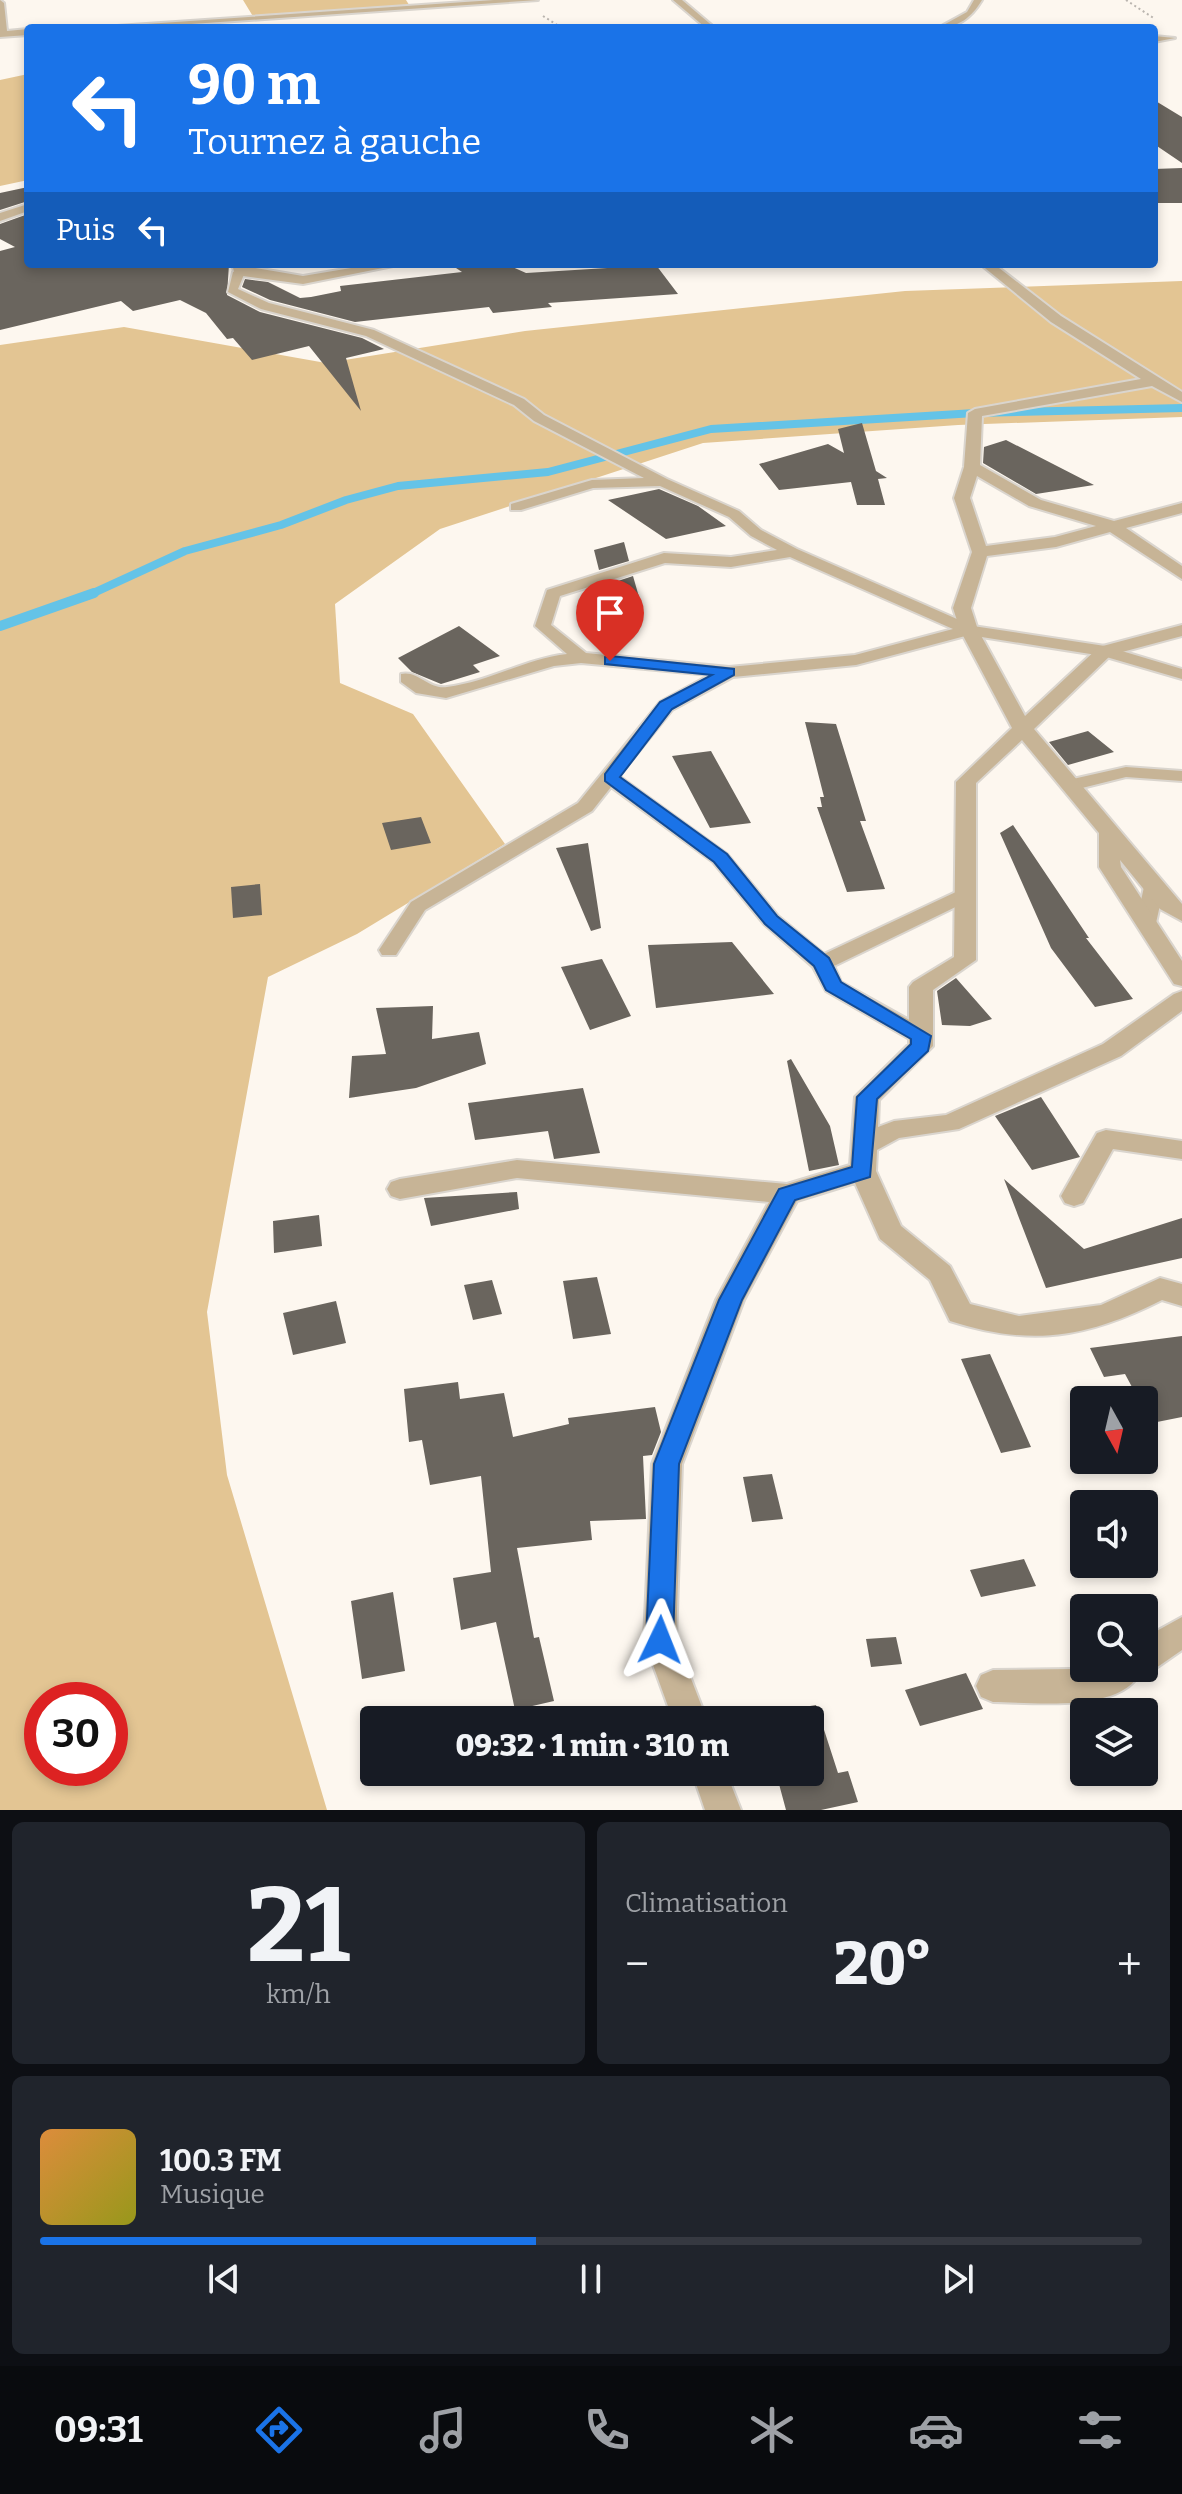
<!DOCTYPE html>
<html lang="fr">
<meta charset="utf-8">
<style>
body{margin:0;font-family:Bitter,serif;background:#20242c;color:#f1f3f6;height:100vh;display:flex;flex-direction:column;font-size:30px;white-space:nowrap}
*{box-sizing:border-box;margin:0}
p{font-size:26px;color:#9ea1a6}
.icon{flex:none;width:44px;height:44px;fill:none;stroke:currentColor;stroke-width:2;stroke-linecap:round;stroke-linejoin:round}
.map{position:relative;height:1810px;overflow:hidden}
.drawer{display:flex;flex-direction:column;gap:12px;padding:12px;background:#0d0f14;flex:1}
.drawer>*{flex:none}
.top-card{position:absolute;left:24px;top:24px;width:1134px;height:244px;border-radius:8px;box-shadow:0 4px 12px #0003;background:#1a73e8;color:#fff;overflow:hidden}
.needle{width:52px;rotate:172deg}
.buttons{position:absolute;left:1070px;top:1386px;display:grid;gap:16px}
.buttons a{display:grid;place-items:center;width:88px;height:88px;border-radius:8px;background:#171b24;box-shadow:0 4px 12px #0003;font-size:40px}
.speed{position:absolute;left:24px;top:1682px;display:flex;gap:16px;font-size:40px;font-weight:700;text-align:center}
.speed>*{display:grid;place-content:center;width:104px;height:104px;border-radius:50%;background:#171b24;box-shadow:0 4px 12px #0003;line-height:1}
.speed .limit{border:12px solid #d22;background:#fff;color:#111}
.pin{position:absolute;display:grid;place-items:center;width:68px;height:68px;color:#fff;margin:-82px -34px;border-radius:50% 50% 50% 0;rotate:-45deg;box-shadow:0 0 8px #0007}
.pin .icon{rotate:45deg}
.me{position:absolute;width:88px;margin:-44px;rotate:2deg;stroke-linejoin:round;filter:drop-shadow(0 0 6px #0008)}
.turn{display:flex;align-items:center;gap:28px;height:168px;padding:0 32px;font-size:36px}
.turn .icon{width:104px;height:104px;stroke-width:2.5}
.turn b{display:block;font-size:56px;line-height:68px}
.then{display:flex;align-items:center;height:76px;padding:0 32px;background:#0003;gap:16px;font-size:30px}
.big{font-size:60px;font-weight:800;line-height:1.1}
.drawer .widget{flex:1;display:flex;flex-direction:column;justify-content:center;gap:12px;min-width:0;padding:0 28px;border-radius:12px;background:#20242c}
.drawer .dial{align-items:center;gap:0}
.dial b{font-size:104px;line-height:1}
.song{display:flex;align-items:center;gap:24px}
.cover{width:96px;height:96px;border-radius:12px;background:linear-gradient(135deg,hsl(30 70% 55%),hsl(60 70% 35%))}
.played{height:8px;border-radius:4px;background:linear-gradient(90deg,#1a73e8 45%,#363941 45%)}
.keys{display:flex;justify-content:space-around;direction:ltr}
.heat{display:flex;justify-content:space-between;align-items:center;font-size:44px;direction:ltr}
.drawer .tiles{flex:1;display:grid;gap:12px;grid-template-columns:1fr 1fr}
.widget:last-child{grid-column:span 2}
.trip{position:absolute;left:360px;top:1706px;width:464px;height:80px;border-radius:8px;background:#171b24;box-shadow:0 4px 12px #0003;font-weight:800;line-height:80px;text-align:center}
.menu{display:flex;height:128px;justify-content:space-around;align-items:center;background:#090b0e;color:#9ea1a6}
.menu .icon{width:56px;height:56px}
.menu .active{color:#1a73e8}
.menu b{font-size:36px;color:#f1f3f6}
.map>svg:first-child{display:block}
</style>
<div class="map">
<svg width="1182" height="1810" viewBox="0 0 1182 1810">
<rect width="100%" height="100%" fill="#fdf7ef"/>
<path fill="#e3c593" fill-rule="evenodd" d="M243 0H406L411 8 254 18Z
M28 74V180L0 186V80Z
M1182 281V417L958 425 703 443 440 529 335 604 340 683 413 714 505 844 357 934 268 977 207 1312 227 1475 327 1810H0V345L124 327 326 363 525 331 905 291ZM42 1700H110V1768H42Z"/>
<g fill="none" stroke-linecap="round" stroke-linejoin="round">
<path stroke="#64c3e7" stroke-width="8" d="M89 595 185 551 281 525 346 500 398 486 548 472 711 429 975 413 1182 408"/>
<path stroke="#64c3e7" stroke-width="10" d="M0 626 94 593"/>
</g>
<path fill="#6a655e" d="M1154 100 1182 117V163L1154 144Z
M1182 168V203H1154V169Z
M28 187V201L0 210V193Z
M28 214V264H229L227 295 260 312 362 338 384 349 346 358 361 411 309 346 252 360 233 338 227 339 206 313 180 300 133 311 121 301 0 330V251L15 247 0 239V224Z
M450 264H506L526 273 656 265 678 294 548 303 552 307 493 313 489 307 355 322 270 300 242 287 245 279 268 282 300 298 311 297 341 291 340 286 462 272Z
M862 423 876 471 887 478 878 479 885 505H857L851 482 779 490 759 464 828 444 844 453 838 429Z
M1006 440 1094 485 1036 494 983 463 984 447Z
M659 489 698 506 726 526 666 539 608 500Z
M624 542 629 561 599 570 594 550Z
M633 576 641 604 609 606 603 586Z
M459 626 500 656 473 665 480 672 441 684 412 672 398 658Z
M805 722 836 724 866 821H860L885 889 847 892 817 807H822L820 797H824Z
M1088 731 1114 752 1068 765 1049 742Z
M711 751 751 823 710 828 672 756Z
M421 817 431 843 391 850 382 823Z
M1013 825 1089 938H1086L1133 999 1095 1007 1051 948 1000 833Z
M588 843 601 928 591 931 556 848Z
M260 884 262 915 233 918 231 887Z
M732 942 774 994 656 1008 648 945Z
M602 959 631 1016 590 1030 561 967Z
M956 978 992 1019 970 1026 942 1025 937 991Z
M433 1006 432 1039 479 1032 486 1064 416 1088 349 1098 352 1056 386 1054 376 1008Z
M791 1059 830 1126 839 1165 809 1171 787 1061Z
M583 1088 600 1153 554 1159 548 1131 475 1140 468 1103Z
M1041 1097 1080 1157 1032 1170 995 1116Z
M1004 1179 1084 1249 1182 1218V1258L1046 1288Z
M517 1192 519 1209 431 1226 424 1198Z
M319 1215 322 1246 274 1253 273 1221Z
M597 1277 611 1334 573 1339 563 1281Z
M492 1280 502 1314 473 1320 464 1285Z
M336 1301 346 1343 293 1355 283 1313Z
M1182 1336V1417L1152 1423 1144 1400H1139L1125 1374 1104 1377 1090 1348Z
M990 1354 1031 1447 1001 1453 961 1359Z
M458 1382 460 1399 504 1393 513 1437 569 1424 568 1418 655 1407 661 1432 652 1455 643 1456 646 1519 590 1521 592 1540 517 1548 534 1638 539 1637 554 1701 515 1710 496 1622 461 1630 453 1578 491 1572 481 1476 430 1485 422 1440 409 1442 404 1389Z
M772 1474 783 1519 752 1522 743 1477Z
M1024 1559 1036 1586 981 1597 970 1570Z
M393 1592 405 1671 362 1679 351 1601Z
M896 1637 902 1664 871 1667 866 1639Z
M966 1673 983 1709 920 1726 905 1690Z
M816 1705 838 1773 848 1771 858 1802 821 1810H786L779 1784 810 1778V1706Z"/>
<g fill="none" stroke-linecap="round" stroke-linejoin="round">
<g stroke="#dad5ce" stroke-width="4">
<path id="service" d="M239 269 245 272 238 289 269 303 374 330 524 399 544 415 667 479 739 511 761 530 797 549 973 626 1105 646 1182 669V679L1103 656 969 635 856 665 733 677 672 710 619 776 727 854 778 916 824 954 958 891H972L975 895 972 899 834 966 841 982 929 1031 932 1036 929 1041H913L826 991 813 967 764 924 713 862 611 787 592 811 425 910 396 955H382L379 950 411 902 578 803 660 702 710 675 581 663 554 666 446 698 416 693 401 682V674C418 670 429 690 447 687 488 682 525 659 567 654L535 626 547 590 664 553 731 557 777 550 751 536 729 517 660 486 593 488 521 510H511V504L592 480 644 478 534 421 514 405 366 336 261 309 228 292 233 272ZM790 557 953 629 855 655 729 667 586 653 551 625 560 596 665 563 731 567Z
M1126 767 1182 771V781L1126 777 1070 791 1061 785 1064 781Z
M1154 881 1164 887 1156 923 1146 929 1136 923 1144 887Z"/>
</g>
<g stroke="#dad5ce" stroke-width="4">
<path id="minor" d="M0 0 4 3 7 31 28 29V35L0 37Z
M494 0H538L134 28H88Z
M673 0H682L715 28H706Z
M974 0H982C972 17 958 28 938 28L967 12Z
M1154 36 1175 38 1154 42Z
M28 204V211L0 221V213Z
M232 264 303 276 375 264H403L303 284 235 275Z
M980 264H994L1061 316 1182 392V402L1152 386 982 416 980 465 1041 500 1114 521 1182 503V513L1126 528 1182 566V579L1110 532 1056 547 987 556 971 608 978 630 1025 716 1099 647 1182 625V636L1111 655 1034 729 1182 904V921L1160 909 1120 860 1121 867 1182 961V986L1174 984 1099 867V833L1022 740 976 783V960L933 990V1046L879 1100 878 1127 894 1121 946 1115 1103 1044 1174 994 1182 991V1011L1121 1056 959 1129 899 1138 877 1150 876 1171 901 1226 950 1266 970 1304 1019 1316 1101 1305 1160 1278 1182 1284V1306L1162 1300C1087 1338 1031 1347 950 1321L930 1280 880 1239 855 1183 797 1201 744 1300 682 1464 676 1640 707 1720H673L644 1640 652 1464 716 1300 769 1202 517 1178 400 1199 391 1196 387 1189 391 1182 400 1179 517 1160 787 1184 850 1165 855 1097 909 1044V987L913 982 954 957 956 782 1012 728 960 630 953 608 972 552 954 498 964 467 968 413 975 409 1141 379 1051 322ZM977 476 1029 506 1096 526 1055 537 986 546 970 498Z
M1106 1130 1182 1141V1159L1113 1149 1083 1203 1074 1206 1065 1203 1061 1196 1097 1133Z
M1182 1617V1650L1156 1668 1141 1671C1122 1714 1032 1702 993 1702L981 1697 976 1686 981 1675 993 1670 1144 1668V1638Z
M692 1772H726L741 1810H705Z"/>
</g>
<path stroke="#bab5af" stroke-width="2" stroke-dasharray="2 3" stroke-linecap="butt" d="M1126 0 1155 19
M543 16 562 28"/>
<use href="#service" fill="#c7b496" fill-rule="evenodd"/>
<use href="#minor" fill="#c7b496" fill-rule="evenodd"/>
</g>
<path fill="#1a73e8" stroke="#114b97" stroke-width="2" d="M610 656 734 669V675L672 709 620 777 727 854 777 916 829 958 841 982 931 1036 928 1051 877 1099 870 1177 795 1200 742 1300 679 1464 673 1640 669 1649 660 1652 650 1649 646 1640 654 1464 719 1300 779 1189 852 1167 857 1097 911 1044V1039L826 990 814 966 765 924 714 862 605 781V774L660 702 712 675 605 664V657Z"/>
</svg>
<div class="buttons">
<a><svg class="needle" viewBox="-14 -14 28 28"><path d="M0-13l5 13h-10z" fill="#e53935"/><path d="M0 13l5-13h-10z" fill="#9ea1a6"/></svg></a>
<a><svg class="icon" aria-label="sound" viewBox="0 0 24 24"><path d="M4 9h4l5-4v14l-5-4H4zM17 9q2 3 0 6"/></svg></a>
<a><svg class="icon" aria-label="search" viewBox="0 0 24 24"><circle cx="10" cy="10" r="6"/><path d="M15 15l6 6"/></svg></a>
<a><svg class="icon" aria-label="layers" viewBox="0 0 24 24"><path d="M12 4l9 5-9 5-9-5zM3 14l9 5 9-5"/></svg></a>
</div>
<div class="speed"><div class="limit">30</div></div>
<div class="pin" style="left:610px;top:661px;background:#d93025"><svg class="icon" aria-label="arrive" viewBox="0 0 24 24"><path d="M6 21V4h12l-3 4 3 4H6"/></svg></div>
<svg class="me" style="left:660px;top:1640px" viewBox="-20 -20 40 40"><path d="M0-17L14 15 0 8-14 15z" fill="#1a73e8" stroke="#fff" stroke-width="4"/></svg>
<div class="trip">09:32 · 1 min · 310 m</div>
<div class="top-card">
<div class="turn"><svg class="icon" aria-label="left" viewBox="0 0 24 24"><path d="M17 20v-9H6M10 6l-5 5 5 5"/></svg><div><b>90 m</b>Tournez à gauche</div></div>
<div class="then">Puis<svg class="icon" aria-label="left" viewBox="0 0 24 24"><path d="M17 20v-9H6M10 6l-5 5 5 5"/></svg></div>
</div>
</div>
<section class="drawer">
<div class="tiles">
<div class="widget dial"><b>21</b><p>km/h</p></div>
<div class="widget"><p>Climatisation</p>
<div class="heat"><a>−</a><b class="big">20°</b><a>+</a></div>
</div>
<div class="widget">
<div class="song"><i class="cover"></i><div><b>100.3 FM</b><p>Musique</p></div></div>
<div class="played"></div>
<div class="keys"><svg class="icon" aria-label="previous" viewBox="0 0 24 24"><path d="M18 5L8 12l10 7zM5 5v14"/></svg><svg class="icon" aria-label="pause" viewBox="0 0 24 24"><path d="M8 5v14M16 5v14"/></svg><svg class="icon" aria-label="next" viewBox="0 0 24 24"><path d="M6 5l10 7-10 7zM19 5v14"/></svg></div>
</div>
</div>
</section>
<nav class="menu">
<b>09:31</b>
<svg class="icon active" aria-label="directions" viewBox="0 0 24 24"><path d="M12 3l9 9-9 9-9-9zM9 14v-3h6M13 9l2 2-2 2"/></svg>
<svg class="icon" aria-label="music" viewBox="0 0 24 24"><path d="M9 18V5l10-2v13"/><circle cx="6" cy="18" r="3"/><circle cx="16" cy="16" r="3"/></svg>
<svg class="icon" aria-label="phone" viewBox="0 0 24 24"><path d="M5 4h4l2 5-3 2q2 4 5 5l2-3 5 2v4C11 20 4 13 5 4z"/></svg>
<svg class="icon" aria-label="climate" viewBox="0 0 24 24"><path d="M12 3v18M4 7l16 10M4 17L20 7"/></svg>
<svg class="icon" aria-label="car" viewBox="0 0 24 24"><path d="M5 17H2v-5l4-1 3-4h7l3 4 3 1v5h-3M9 17h6M6 11h13"/><circle cx="7" cy="17" r="2"/><circle cx="17" cy="17" r="2"/></svg>
<svg class="icon" aria-label="filters" viewBox="0 0 24 24"><path d="M4 7h16M4 17h16"/><circle cx="9" cy="7" r="2"/><circle cx="15" cy="17" r="2"/></svg>
</nav>
